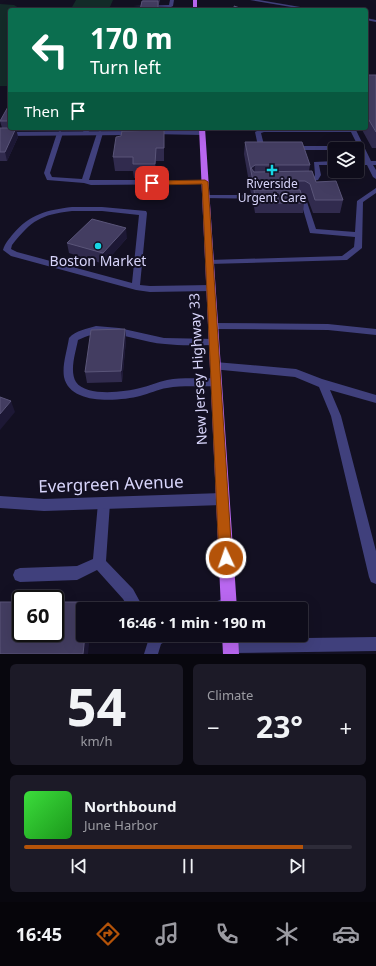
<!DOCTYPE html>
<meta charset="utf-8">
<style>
body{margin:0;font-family:"Noto Sans",sans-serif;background:#1c1a27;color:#f1f3f6;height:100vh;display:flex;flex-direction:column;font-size:15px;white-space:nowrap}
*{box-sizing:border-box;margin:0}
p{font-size:13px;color:#9b9ba2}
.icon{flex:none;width:22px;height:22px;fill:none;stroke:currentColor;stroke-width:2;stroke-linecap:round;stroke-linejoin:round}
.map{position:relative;height:654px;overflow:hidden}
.details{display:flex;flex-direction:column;gap:10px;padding:10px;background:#08070e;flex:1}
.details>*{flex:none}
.top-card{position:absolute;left:8px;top:8px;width:360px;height:122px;border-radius:4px;box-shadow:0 4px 16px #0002,0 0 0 1px #2e2c39;background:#0b6e4f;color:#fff;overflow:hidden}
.tools{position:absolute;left:328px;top:142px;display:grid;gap:8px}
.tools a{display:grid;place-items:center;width:36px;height:36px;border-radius:4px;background:#0e0c1a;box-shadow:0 4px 16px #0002,0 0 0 1px #2e2c39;font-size:20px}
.speed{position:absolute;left:12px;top:590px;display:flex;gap:8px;font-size:20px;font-weight:700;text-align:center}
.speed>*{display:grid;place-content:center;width:52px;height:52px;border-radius:50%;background:#0e0c1a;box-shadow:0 4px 16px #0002,0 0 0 1px #2e2c39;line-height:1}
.speed .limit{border:2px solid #111;border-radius:6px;background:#fff;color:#111}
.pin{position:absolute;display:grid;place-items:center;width:34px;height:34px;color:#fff;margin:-17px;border-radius:8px;box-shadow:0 2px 6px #0006}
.me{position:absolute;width:44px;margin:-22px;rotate:357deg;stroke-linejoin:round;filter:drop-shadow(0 0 3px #0008)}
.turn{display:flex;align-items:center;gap:14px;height:84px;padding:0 16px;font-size:18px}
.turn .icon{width:52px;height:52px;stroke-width:2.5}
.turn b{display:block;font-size:28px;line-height:34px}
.then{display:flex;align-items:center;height:38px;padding:0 16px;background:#0003;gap:8px;font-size:15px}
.big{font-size:30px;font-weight:700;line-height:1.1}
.details .tile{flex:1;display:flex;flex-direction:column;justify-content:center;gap:6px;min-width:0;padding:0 14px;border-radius:6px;background:#1c1a27}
.details .dial{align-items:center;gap:0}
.dial b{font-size:52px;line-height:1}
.song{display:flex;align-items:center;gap:12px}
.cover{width:48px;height:48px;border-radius:6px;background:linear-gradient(135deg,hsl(120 70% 55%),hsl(120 70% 35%))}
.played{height:4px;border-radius:2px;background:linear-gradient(90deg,#b45309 85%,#2e2c39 85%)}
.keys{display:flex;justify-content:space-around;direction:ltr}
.heat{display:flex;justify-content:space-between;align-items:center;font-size:22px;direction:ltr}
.details .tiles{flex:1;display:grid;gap:10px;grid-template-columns:1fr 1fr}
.tile:last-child{grid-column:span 2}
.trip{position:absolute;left:76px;top:602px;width:232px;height:40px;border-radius:4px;background:#0e0c1a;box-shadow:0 4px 16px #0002,0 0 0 1px #2e2c39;font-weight:700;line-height:40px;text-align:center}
.dock{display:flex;height:64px;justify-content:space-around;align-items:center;background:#06050a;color:#9b9ba2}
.dock .icon{width:28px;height:28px}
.dock .current{color:#b45309}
.dock b{font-size:18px;color:#f1f3f6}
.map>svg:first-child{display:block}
</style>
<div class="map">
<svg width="376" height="654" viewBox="0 0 376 654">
<rect width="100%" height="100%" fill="#131022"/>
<path fill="#142b29" d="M76 0H113L109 9H71Z
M0 4 14 5 22 10H10V86H0Z"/>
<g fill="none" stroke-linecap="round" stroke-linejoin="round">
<path fill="#40407c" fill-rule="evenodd" d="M170 0H174L173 6 171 7 133 6 169 5Z
M250 0H259L318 10H309Z
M366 18 376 20V22L366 20Z
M84 128H90L88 134 83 133Z
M263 128H355L371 161H376V165H373L376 170V179L373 177 367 165H357V161H365L360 150H292L289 148 292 146H358L351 132H264L261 133 264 145 271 147V149L258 146 255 132Z
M60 131 63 133 50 173 52 177 82 179 97 133 100 131 103 133 89 180H205L208 182 205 184 91 185 84 183 47 180 44 173 57 133Z
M335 161V165H319L321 175 318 180 304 183 301 181 314 177 315 175 314 162Z
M376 188V193L363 202 362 248 347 260 209 264 205 262 209 260 342 256 354 247 355 237 310 233 300 199H290L287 197 290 195 305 196 316 229 355 232 357 201Z
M205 195H264L267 197 264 199 203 198 202 197Z
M72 207H102L146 211 147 213 140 285 150 286 211 285 215 288 211 291 150 292 136 290 11 256 3 250C5 243 9 239 13 234 30 214 47 210 72 207ZM72 211H102L139 215 132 283 17 252 11 249 12 245C32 220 40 215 72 211Z
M213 323 328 324 376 329V335L328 330 213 329 209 326Z
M96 326 119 328 164 338 214 339 219 342 214 345C198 345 181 346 165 344 134 342 109 324 78 340 76 351 69 371 76 382 86 397 125 392 140 388 149 386 158 382 167 380 183 377 200 379 216 378L220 379 221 382 220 385 216 386C200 387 183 385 167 388 158 389 149 394 140 396 120 401 70 406 64 377 62 365 67 351 69 338 76 330 87 329 96 326Z
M215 362 296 369 322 379 376 395V403L330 390 341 416 376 551V584L371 582 369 577 331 416 319 387 295 377 212 369 210 366 212 363Z
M104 498 108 499 110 503 106 561 133 589 144 609H129L123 599 97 570 77 580 20 582 15 580 13 575 15 570 20 568 77 566 93 559 98 503 100 499Z
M228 596 233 598 235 603 233 608 209 609 211 604Z
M150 635H170L168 640 161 644 158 654H144Z
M376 637V651L231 653 226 651 224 646 226 641 231 639Z"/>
<path fill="#40407c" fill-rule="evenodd" d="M152 131H202L205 133 202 135 150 134V132Z
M0 132 134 131 137 133 134 135 0 136Z
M222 493 227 495 229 499 227 503 222 505 44 511 0 508V496L44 499Z"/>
<path fill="#b967f0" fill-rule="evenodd" d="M193 0H197V10H193Z
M199 128H205L237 609H221Z
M222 635H238L239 654H223Z"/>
</g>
<path fill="#312b4e" d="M143 0H160L159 4 158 10H140Z
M366 75H376V148H372L361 128H366Z
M10 105V128H22L21 130H16L18 137 7 161H0V128H2L0 121Z
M245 142 310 165 309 171 316 182 343 200 340 213H313L307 197 303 194H301L304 203 303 213H255L253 200V194H251L244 154Z
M164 143V161H156V178H134L133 171H115L113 157Z
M127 238 104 264 69 253 67 243Z
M125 329 126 340 122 382 87 383 85 372Z"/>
<path fill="#1d1835" d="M16 128 18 137 7 161 5 152Z
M156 148V178L155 164Z
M255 165 254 178 251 168Z
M126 228 127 238 104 264 103 253Z
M125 329 126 340 122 382 121 371Z
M11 401 15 412 0 430V414Z
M85 635H90L88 654H83Z"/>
<path fill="#433d61" stroke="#5a5579" d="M142 1H158V10H140Z
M234 6 246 10H235Z
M366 75H376V132L366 115Z
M9 105H10V121H0Z
M0 128H16L5 152H0Z
M164 130V148H156L155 164H133V157H113L116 137 121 136 122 131Z
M245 142H302L310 165H255L251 168 254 172 312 171 316 182 336 181 343 200H315L310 184 305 181H253Z
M254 190H300L304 203H256Z
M92 219 126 228 103 253 67 243Z
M125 329 121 371 85 372 91 330Z
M0 397 11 401 0 414Z
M0 602H21V633H55V602H82L81 605 89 606 88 609H83V635H85L83 654H0Z"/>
<path fill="#b45309" stroke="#753606" d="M205 180 208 182 232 558 230 563 226 565 221 563 219 558 202 184 152 185 148 183 152 181Z"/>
<g fill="#17d6e5" stroke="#131022" stroke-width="1.5">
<path d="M270 164h4v4h4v4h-4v4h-4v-4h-4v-4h4z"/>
<circle cx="98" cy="246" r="4"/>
</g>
<g text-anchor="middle" stroke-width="4" stroke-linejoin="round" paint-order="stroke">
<g font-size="12" fill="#d8d5fb" stroke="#131022">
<text x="272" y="188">Riverside<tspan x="272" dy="14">Urgent Care</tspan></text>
</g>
<g font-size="14" fill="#d8d5fb" stroke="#131022">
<text x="98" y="266">Boston Market</text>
</g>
<g font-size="14" fill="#d8d5fb" stroke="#131022">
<text transform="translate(198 369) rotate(-93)" y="5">New Jersey Highway 33</text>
</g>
<g font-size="17" fill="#d8d5fb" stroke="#131022">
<text transform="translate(111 484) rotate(-2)" y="6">Evergreen Avenue</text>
</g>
</g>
</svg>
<div class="tools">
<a><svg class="icon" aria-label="layers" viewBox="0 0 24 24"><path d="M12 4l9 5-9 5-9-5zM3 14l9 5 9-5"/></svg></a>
</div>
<div class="speed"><div class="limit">60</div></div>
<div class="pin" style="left:152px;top:183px;background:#d93025"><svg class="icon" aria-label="arrive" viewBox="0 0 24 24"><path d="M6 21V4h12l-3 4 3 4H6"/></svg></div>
<svg class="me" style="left:226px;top:558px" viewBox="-20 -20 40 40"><circle r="17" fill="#b45309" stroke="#fff" stroke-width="3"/><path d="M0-11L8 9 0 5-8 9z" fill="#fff"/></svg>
<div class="trip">16:46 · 1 min · 190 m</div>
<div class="top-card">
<div class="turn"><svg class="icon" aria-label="left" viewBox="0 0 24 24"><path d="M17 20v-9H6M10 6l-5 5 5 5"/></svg><div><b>170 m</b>Turn left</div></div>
<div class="then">Then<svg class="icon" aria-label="arrive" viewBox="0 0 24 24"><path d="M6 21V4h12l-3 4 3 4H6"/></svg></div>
</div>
</div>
<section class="details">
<div class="tiles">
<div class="tile dial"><b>54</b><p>km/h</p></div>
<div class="tile"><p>Climate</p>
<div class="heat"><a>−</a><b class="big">23°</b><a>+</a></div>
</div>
<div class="tile">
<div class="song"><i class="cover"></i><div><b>Northbound</b><p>June Harbor</p></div></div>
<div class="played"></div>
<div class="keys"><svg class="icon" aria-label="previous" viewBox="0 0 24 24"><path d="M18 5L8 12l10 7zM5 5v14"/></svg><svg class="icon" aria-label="pause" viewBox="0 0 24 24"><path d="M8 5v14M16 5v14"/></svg><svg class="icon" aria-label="next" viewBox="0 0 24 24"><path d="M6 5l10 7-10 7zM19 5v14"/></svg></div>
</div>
</div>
</section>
<nav class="dock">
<b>16:45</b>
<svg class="icon current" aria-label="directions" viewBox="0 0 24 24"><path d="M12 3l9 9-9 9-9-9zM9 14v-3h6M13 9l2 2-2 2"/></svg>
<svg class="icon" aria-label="music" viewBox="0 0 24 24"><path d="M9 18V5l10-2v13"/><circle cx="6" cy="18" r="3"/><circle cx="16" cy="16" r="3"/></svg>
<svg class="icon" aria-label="phone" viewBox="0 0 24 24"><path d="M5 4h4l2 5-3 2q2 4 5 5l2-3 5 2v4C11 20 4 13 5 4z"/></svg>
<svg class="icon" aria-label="climate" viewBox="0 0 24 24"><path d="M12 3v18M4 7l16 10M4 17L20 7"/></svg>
<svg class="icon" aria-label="car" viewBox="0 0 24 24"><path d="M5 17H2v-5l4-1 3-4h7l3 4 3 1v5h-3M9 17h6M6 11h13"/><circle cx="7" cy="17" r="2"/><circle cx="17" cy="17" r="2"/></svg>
</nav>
